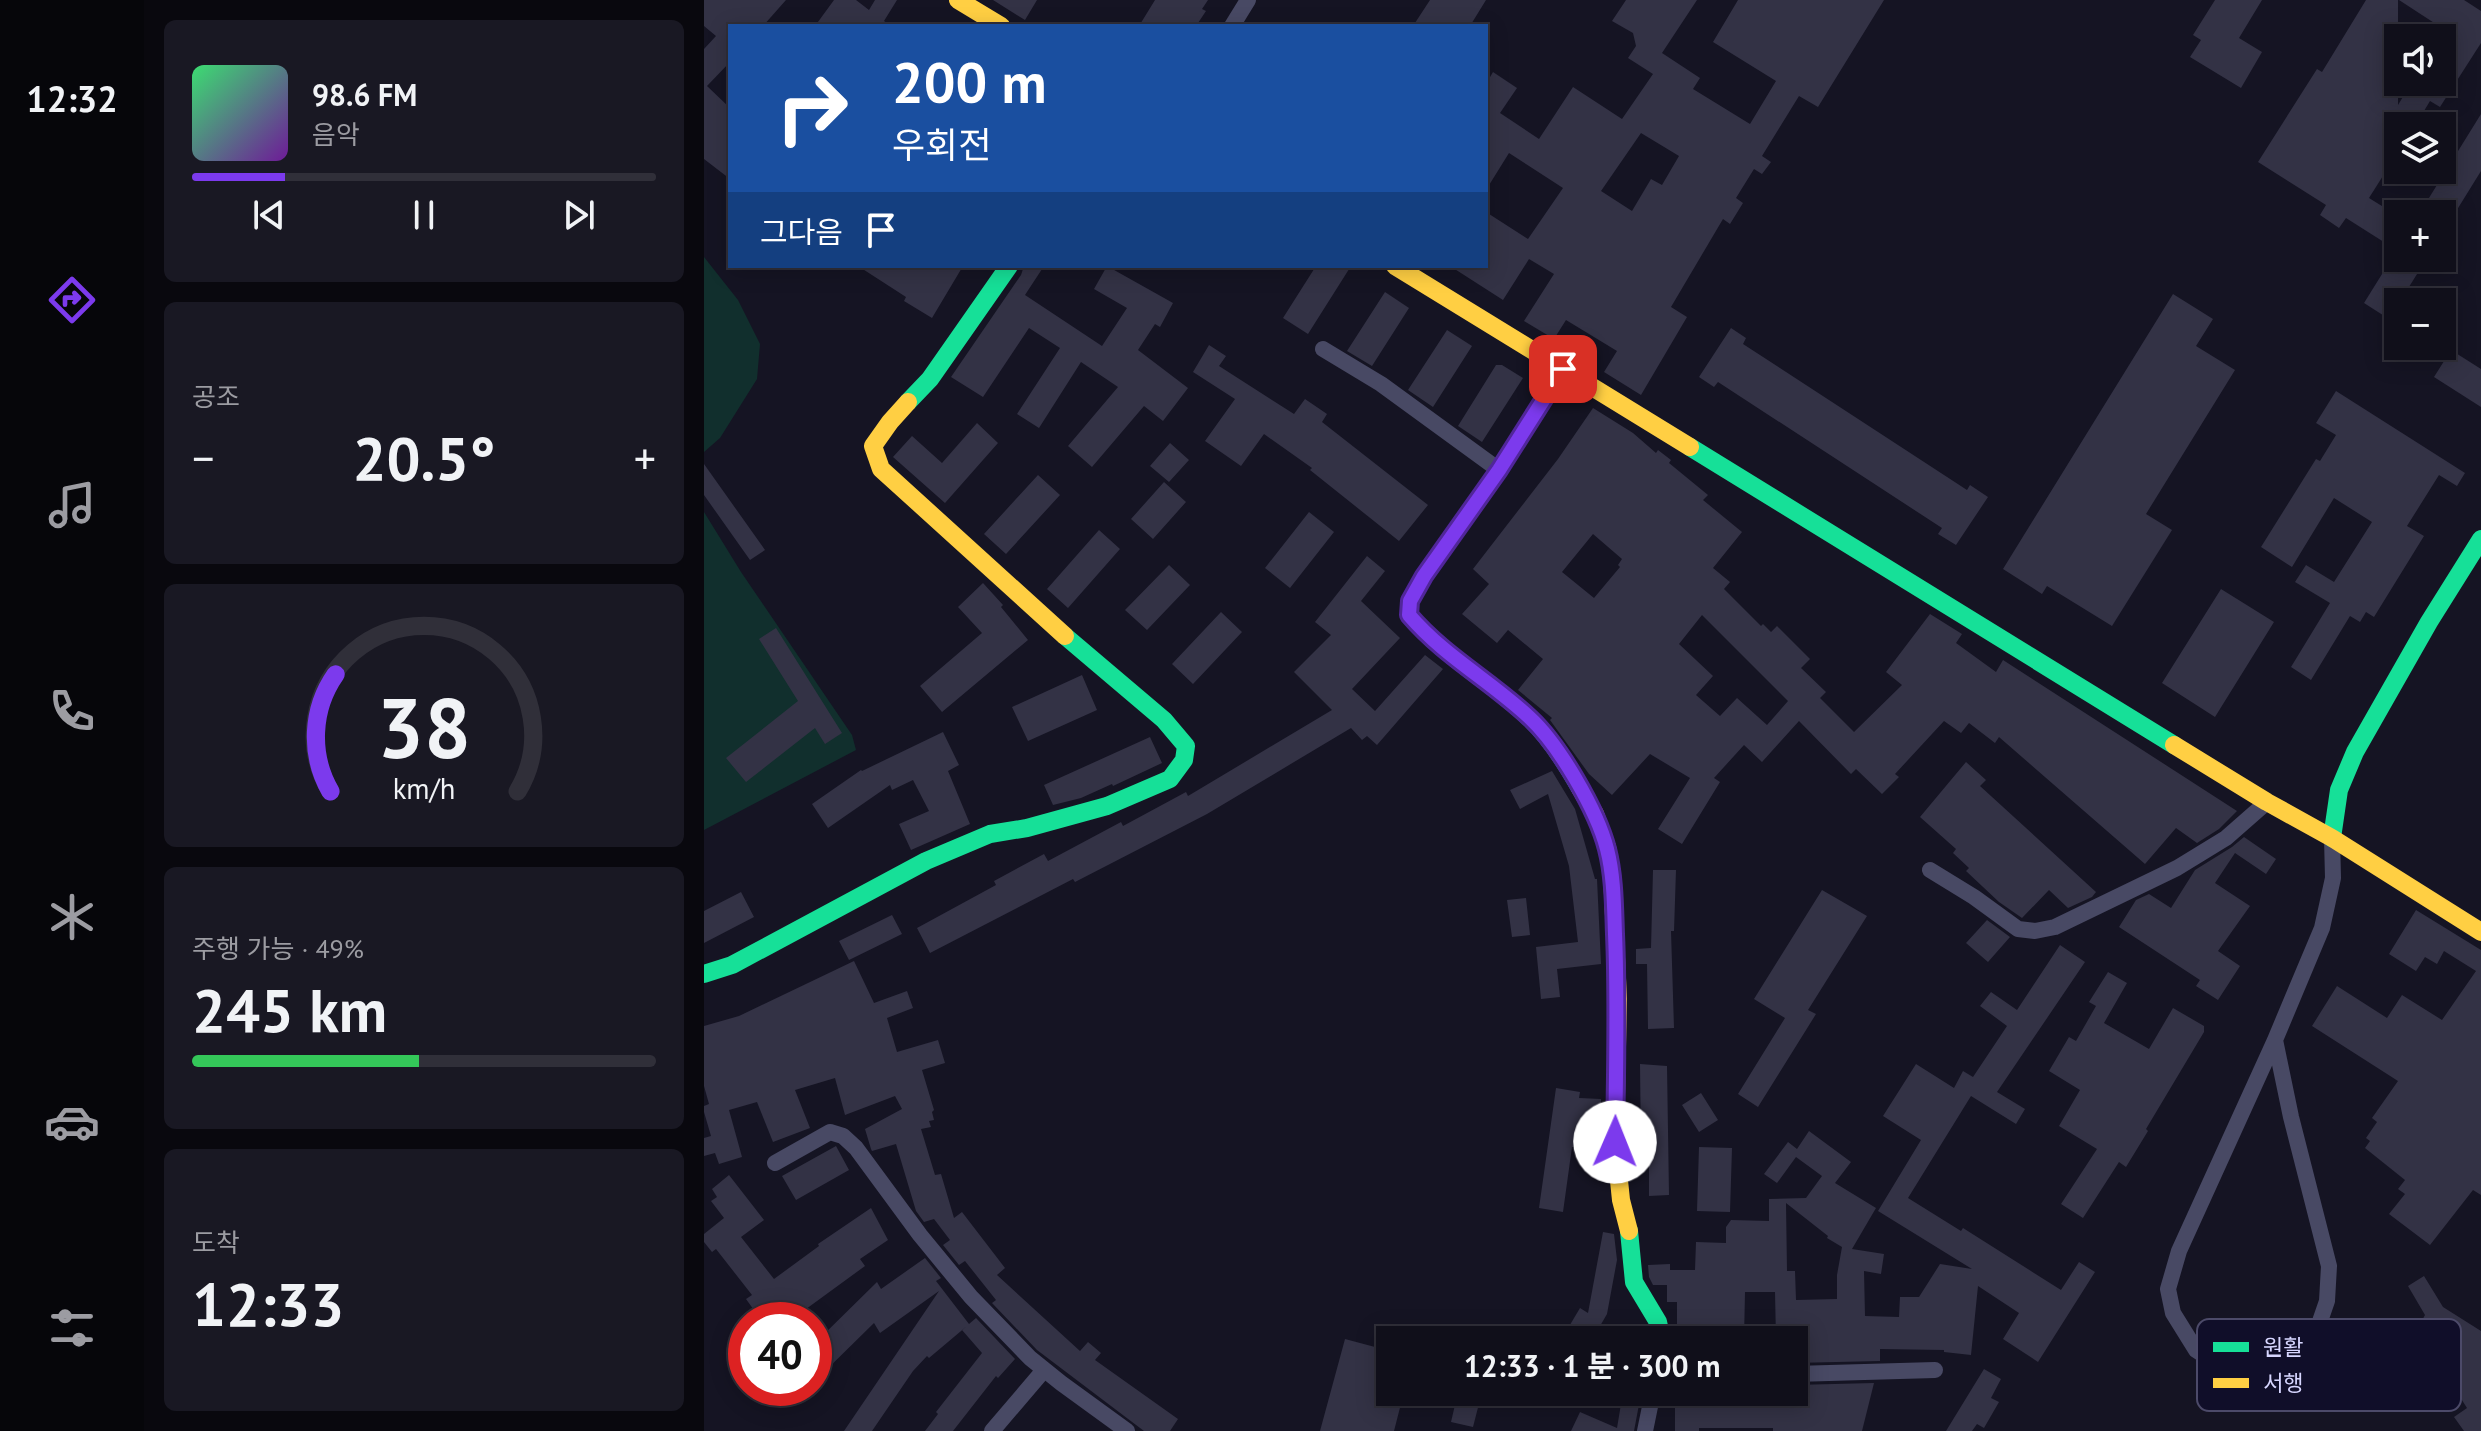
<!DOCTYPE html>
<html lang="ko">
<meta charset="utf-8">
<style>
body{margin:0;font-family:"PT Sans","Noto Sans KR",sans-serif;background:#191823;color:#f1f3f6;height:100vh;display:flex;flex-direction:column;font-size:30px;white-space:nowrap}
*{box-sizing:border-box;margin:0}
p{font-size:26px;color:#9c9ca2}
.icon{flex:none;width:44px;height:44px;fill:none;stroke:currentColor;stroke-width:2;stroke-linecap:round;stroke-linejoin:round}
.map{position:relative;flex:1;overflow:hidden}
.panel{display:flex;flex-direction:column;gap:20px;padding:20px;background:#09080e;width:560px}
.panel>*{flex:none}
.banner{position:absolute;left:24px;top:24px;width:760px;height:244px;border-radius:0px;box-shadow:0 4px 20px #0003,0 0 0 2px #302f39;background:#1a4fa0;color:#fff;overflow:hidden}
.tools{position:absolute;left:1680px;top:24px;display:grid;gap:16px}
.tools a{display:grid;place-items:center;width:72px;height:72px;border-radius:0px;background:#100f1a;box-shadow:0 4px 20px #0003,0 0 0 2px #302f39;font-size:40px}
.speed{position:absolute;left:24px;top:1302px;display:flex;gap:16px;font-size:40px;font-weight:700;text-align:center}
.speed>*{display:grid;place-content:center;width:104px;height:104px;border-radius:50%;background:#100f1a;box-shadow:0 4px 20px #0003,0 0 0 2px #302f39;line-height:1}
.speed .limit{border:12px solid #d22;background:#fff;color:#111}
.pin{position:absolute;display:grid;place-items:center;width:68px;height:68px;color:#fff;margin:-34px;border-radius:16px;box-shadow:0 4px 12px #0006}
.me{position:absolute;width:88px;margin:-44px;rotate:1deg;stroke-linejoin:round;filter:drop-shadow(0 0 6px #0008)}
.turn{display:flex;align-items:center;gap:28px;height:168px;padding:0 32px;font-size:36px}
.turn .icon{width:104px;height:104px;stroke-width:2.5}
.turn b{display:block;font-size:56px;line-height:68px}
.then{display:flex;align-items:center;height:76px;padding:0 32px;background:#0003;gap:16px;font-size:30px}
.big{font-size:60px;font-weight:700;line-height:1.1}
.panel .card{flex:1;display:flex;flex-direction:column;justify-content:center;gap:12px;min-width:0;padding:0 28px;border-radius:12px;background:#191823}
.panel .dial{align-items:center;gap:0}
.dial svg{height:208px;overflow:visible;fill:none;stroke:#302f39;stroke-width:7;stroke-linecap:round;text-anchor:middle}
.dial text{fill:#f1f3f6;stroke:none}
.song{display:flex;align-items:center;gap:24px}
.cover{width:96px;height:96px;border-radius:12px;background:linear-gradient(135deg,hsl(140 70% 55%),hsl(280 70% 35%))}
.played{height:8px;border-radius:4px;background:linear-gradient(90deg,#7c3aed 20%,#302f39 20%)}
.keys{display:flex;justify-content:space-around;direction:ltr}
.heat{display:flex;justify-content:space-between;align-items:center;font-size:44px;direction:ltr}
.charge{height:12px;border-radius:6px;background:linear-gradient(90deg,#34c759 49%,#302f39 0)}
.trip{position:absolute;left:672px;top:1326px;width:432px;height:80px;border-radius:0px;background:#100f1a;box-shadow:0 4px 20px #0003,0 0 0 2px #302f39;font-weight:700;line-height:80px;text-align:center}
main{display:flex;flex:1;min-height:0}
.dock{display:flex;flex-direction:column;width:144px;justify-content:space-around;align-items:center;background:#06060a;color:#9c9ca2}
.dock .icon{width:56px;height:56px}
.dock .current{color:#7c3aed}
.dock b{font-size:36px;color:#f1f3f6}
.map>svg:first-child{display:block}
</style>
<main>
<nav class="dock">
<b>12:32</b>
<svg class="icon current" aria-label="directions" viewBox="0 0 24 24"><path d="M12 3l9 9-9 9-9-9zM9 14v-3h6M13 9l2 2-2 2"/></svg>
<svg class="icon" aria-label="music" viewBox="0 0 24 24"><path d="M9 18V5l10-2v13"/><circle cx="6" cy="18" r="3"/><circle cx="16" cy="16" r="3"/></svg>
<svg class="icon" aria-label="phone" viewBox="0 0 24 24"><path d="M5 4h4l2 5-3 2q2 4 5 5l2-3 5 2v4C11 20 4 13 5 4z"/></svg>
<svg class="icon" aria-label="climate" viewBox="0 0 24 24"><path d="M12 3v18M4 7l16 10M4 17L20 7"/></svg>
<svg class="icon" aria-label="car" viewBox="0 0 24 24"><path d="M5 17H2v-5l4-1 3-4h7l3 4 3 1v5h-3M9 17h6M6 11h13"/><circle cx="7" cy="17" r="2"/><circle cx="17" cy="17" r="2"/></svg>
<svg class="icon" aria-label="filters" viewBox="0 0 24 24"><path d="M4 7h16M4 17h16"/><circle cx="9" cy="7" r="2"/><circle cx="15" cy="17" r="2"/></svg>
</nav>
<section class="panel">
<div class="card">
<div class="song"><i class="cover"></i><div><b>98.6 FM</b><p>음악</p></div></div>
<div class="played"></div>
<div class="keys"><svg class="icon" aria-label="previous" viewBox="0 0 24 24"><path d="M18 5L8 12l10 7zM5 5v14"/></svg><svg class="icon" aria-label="pause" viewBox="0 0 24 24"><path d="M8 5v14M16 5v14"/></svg><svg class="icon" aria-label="next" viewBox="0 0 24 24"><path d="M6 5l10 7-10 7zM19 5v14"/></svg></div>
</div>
<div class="card"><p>공조</p>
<div class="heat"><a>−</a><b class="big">20.5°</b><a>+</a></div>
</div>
<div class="card dial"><svg viewBox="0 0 100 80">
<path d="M14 69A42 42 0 1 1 86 69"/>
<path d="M14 69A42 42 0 0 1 16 24" stroke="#7c3aed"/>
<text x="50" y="56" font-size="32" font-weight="700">38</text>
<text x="50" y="72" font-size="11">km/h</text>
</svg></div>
<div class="card"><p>주행 가능 · 49%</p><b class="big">245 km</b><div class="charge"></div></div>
<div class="card"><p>도착</p><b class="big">12:33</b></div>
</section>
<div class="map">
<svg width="1777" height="1431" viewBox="0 0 1777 1431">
<rect width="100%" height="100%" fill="#151423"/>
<path fill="#112f2d" d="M0 257 34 300 56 344 53 379 16 438 0 452Z
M0 512 37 572 148 735 152 750 0 830Z"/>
<path fill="#333245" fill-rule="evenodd" d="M0 0H82L59 26H26V62L3 86 26 108V179L0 159V49L12 36 0 26Z
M130 0H152L165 10 171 0H193L180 21 187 26H111Z
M289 0H333L321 20Z
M451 0H504L498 9 502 11 492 26H435Z
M726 0H782L766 26H709Z
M922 0H993L958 53 996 78 989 89 1046 124 1072 81 1009 42 1034 0H1180L1114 107 1095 96 1058 156 1067 162 1058 174 1050 169 1032 198 1039 203 1026 224 1019 219 967 307 983 317 937 395 900 372 913 351 862 320 850 339 820 321 850 274 825 259 799 300 746 266H782V212L824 239 859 188 805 153 782 190V84L789 72 813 88 796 113 835 139 869 87 918 119 949 74 924 58 932 46 929 33 908 21ZM937 133 975 156 958 185 947 179 928 211 897 191Z
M1511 0H1558L1535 38 1558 52 1537 88 1486 57 1497 40 1489 35Z
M1662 0H1694V105L1708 82H1738V35L1741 30 1695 0H1760L1777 11V43L1736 107 1726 101 1711 126H1694V152L1665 198 1694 216V251L1642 218 1635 228 1616 215 1622 205 1554 162 1613 69 1618 72Z
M1777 114V171L1738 234V214H1715Z
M1688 258H1723L1685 319 1660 303Z
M154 266H259L228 318 200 301 202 297Z
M320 266H340L321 295 398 346 423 308 390 289 403 266 469 303 456 327 451 324 434 350 484 388 459 421 440 406 388 467 364 446 414 387 377 362 335 428 313 414 356 348 325 328 279 397 247 377 317 275Z
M612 266H647L604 334 579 318Z
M681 292 705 308 668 366 643 351Z
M1469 294 1509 319 1492 346 1531 370 1442 514 1468 530 1408 626 1343 586 1338 594 1299 569Z
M1027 328 1042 338 1039 344 1263 490 1266 485 1284 497 1252 545 1234 534 1238 528 1014 382 1010 387 995 377Z
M743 330 768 346 729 407 704 390Z
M505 345 522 356 515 366 590 414 601 399 623 414 618 422 724 505 695 541 606 470 608 468 560 434 537 466 501 441 531 399 489 372Z
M1747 350 1777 369V407L1730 377Z
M792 365H798L819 378 778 442 754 426Z
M1632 391 1761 473 1753 486 1735 475 1703 526 1720 536 1670 617 1662 612 1656 622 1646 616 1607 680 1587 667 1626 603 1591 582 1602 565 1630 582 1668 522 1630 498 1588 567 1557 547 1612 459 1616 461 1632 435 1612 423Z
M889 408 929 433 952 453 954 450 967 460 965 463 1004 495 999 500 1038 532 1009 568 1026 582 1020 589 1057 626 1059 624 1067 632 1073 626 1106 659 1097 668 1122 692 1116 698 1150 732 1198 685 1182 672 1226 614 1258 634 1252 643 1292 672 1299 660 1533 811 1515 829 1493 843 1472 828 1441 864 1295 737 1291 743 1265 723 1257 733 1240 721 1191 774 1195 777 1178 794 1152 769 1147 774 1095 721 1058 762 1040 745 1010 778 1016 782 978 844 954 829 986 778 946 754 908 795 885 774 846 720 848 718 814 690 839 659 804 630 793 643 758 614 785 584 769 569 854 459ZM889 534 918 559 914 565 916 567 890 598 858 572ZM998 615 1084 701 1063 725 1033 698 1016 716 992 695 1009 676 975 644Z
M273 423 294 443 241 503 189 457 208 436 238 463Z
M466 443 485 460 465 482 446 466Z
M0 464 61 550 46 560 0 495Z
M334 475 356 495 302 554 280 534Z
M460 482 482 502 449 539 427 519Z
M605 512 630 532 586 588 561 568Z
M395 530 416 549 364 608 343 589Z
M663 556 681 571 657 601 696 638 648 689 671 711 721 655 739 669 673 745 663 736 658 740 647 728 503 814 371 882 369 879 226 953 213 928 292 885 290 881 340 854 344 861 417 822 419 826 482 792 484 796 628 710 590 672 627 635 611 622Z
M465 565 486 585 443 630 421 610Z
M279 583 299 605 297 607 324 640 238 712 216 686 278 633 254 607Z
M1517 589 1570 622 1511 717 1458 683Z
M517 612 538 632 489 684 468 664Z
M72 628 138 733 121 744 111 728 42 782 22 758 94 701 55 639Z
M378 675 393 710 324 741 308 707Z
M239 732 255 765 244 771 266 824 207 850 195 824 225 811 209 780 188 790 186 785 124 828 108 804 157 770 158 771Z
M446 737 458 763 409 786 408 784 377 798 349 805 340 785Z
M1262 762 1282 780 1276 786 1392 892 1388 897 1364 908 1345 890 1318 918 1295 902 1262 871 1265 868 1249 853 1252 849 1216 817Z
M848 771 871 809 891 879H893L897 964 853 969 856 997 837 999 832 947 874 942 865 866 844 794 816 809 806 790Z
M1540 837 1572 859 1562 874 1531 853 1511 883 1546 906 1514 951 1536 966 1514 1000 1492 986 1496 980 1415 927 1432 900 1445 894 1467 908 1491 870 1528 847Z
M949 870H972L970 931H967L970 1028 944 1029 943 964H932V949L947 948Z
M1118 890 1163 916 1104 1010 1112 1014 1054 1107 1034 1094 1081 1018 1050 999Z
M37 892 50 917 0 943V911Z
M822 898 826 935 808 937 803 900Z
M1712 910 1777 950V1195L1769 1190 1726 1245 1685 1214 1701 1194 1694 1189 1701 1180 1661 1148 1666 1141 1662 1138 1673 1122 1668 1118 1694 1081 1608 1026 1633 986 1683 1018 1698 995 1738 1020 1772 971 1740 951 1733 964 1721 957 1712 971 1685 954Z
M188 915 198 934 145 960 135 941Z
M1283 920 1306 937 1284 962 1262 943Z
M1356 945 1381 962 1293 1092 1321 1109 1312 1124 1267 1096 1204 1198 1257 1231 1259 1228 1357 1290 1375 1262 1391 1272 1334 1362 1299 1339 1315 1313 1274 1286 1267 1355 1240 1352V1350L1176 1349V1361L1090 1363V1340H1072L1071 1292H1041L1040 1340H973V1302H963V1285H949L945 1277 944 1265 966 1264V1270H991L992 1242 1022 1243V1227L1027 1220 1065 1221V1199L1102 1198 1118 1176 1092 1157 1073 1183 1060 1174 1084 1142 1093 1149 1105 1131 1147 1162 1131 1183 1172 1208 1148 1249 1180 1254 1177 1274 1160 1271 1161 1316 1195 1317 1196 1297H1215L1236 1264 1268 1269 1174 1211 1217 1140 1179 1116 1212 1064 1250 1088 1259 1071 1269 1077 1303 1026 1276 1006 1287 992 1313 1010ZM1082 1203 1124 1236 1123 1238 1138 1247 1133 1275V1299L1092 1300 1091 1271H1083Z
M150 961 170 1003 203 991 209 1008 183 1018 193 1052 234 1040 241 1063 218 1070 230 1110 228 1112 230 1120 225 1121 227 1127 217 1129 231 1175 237 1174 250 1218 258 1212 301 1268 293 1275 376 1351 384 1342 397 1353 391 1360 474 1419 466 1431H440L333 1350 288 1303 292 1300 261 1261 255 1265 239 1245 246 1240 230 1219 220 1222 212 1211 192 1144 168 1151 167 1149 161 1129 198 1109 191 1096 141 1115 131 1078 91 1090 106 1128 69 1142 53 1102 25 1110 38 1157 15 1164 11 1153 0 1156V1138L7 1136 0 1112V1106L5 1104 0 1086V1026L35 1016Z
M1404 972 1423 983 1400 1023 1445 1049 1469 1008 1500 1026V1032L1442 1129 1444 1131 1422 1167 1415 1162 1379 1218 1357 1204 1393 1149 1355 1126 1376 1090 1345 1071 1365 1037 1372 1041 1392 1006 1385 1002Z
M936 1064 963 1066 965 1195 945 1196V1152L937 1151Z
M852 1088 876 1092 875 1098 897 1099V1148L868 1147 859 1212 835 1208Z
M997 1093 1014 1120 995 1132 978 1105Z
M132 1146 145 1170 92 1200 78 1176Z
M995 1147 1028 1148 1026 1212 993 1211Z
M25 1175 60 1220 37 1237 70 1279 115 1246 114 1244 167 1208 184 1240 156 1259 161 1266 87 1320H57L42 1299 48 1295 12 1249 8 1252 0 1242V1234L20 1218 7 1201 13 1197 8 1189Z
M899 1232 910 1234 913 1260 903 1314 888 1340H857L876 1308 884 1313Z
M221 1258 237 1278 232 1281 265 1324 272 1318 311 1359 294 1378 292 1376 249 1431H221L234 1414 232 1412 278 1353 258 1330 263 1326 225 1358 223 1356 209 1371 168 1431H140L235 1291 176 1333 170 1323 110 1382V1344L173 1282 177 1289Z
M1720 1276 1739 1307 1777 1331V1431H1760L1750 1417 1763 1408 1730 1356 1745 1346 1715 1326 1721 1315 1704 1286Z
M641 1339 686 1351V1392H700L690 1431H616Z
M1280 1369 1297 1379 1287 1398 1295 1402 1280 1428 1273 1424 1268 1431H1242Z
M1170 1383 1158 1431H1069V1428H995V1431H971V1392H1090V1385Z
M754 1392H778L769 1427 747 1422Z
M919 1392 937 1394 930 1431H867L876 1412 913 1428Z"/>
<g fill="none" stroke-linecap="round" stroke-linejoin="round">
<path stroke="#484964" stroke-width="16" d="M528 26 544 0
M619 349 677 384 795 470
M1226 870 1270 897 1314 929 1331 931 1351 927 1473 868 1522 838 1563 802
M1571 1040 1587 1117 1625 1266 1623 1301 1614 1327 1586 1355 1556 1367 1527 1366 1509 1361 1492 1350 1469 1313 1464 1289 1475 1251 1571 1040 1618 928 1629 878 1628 838
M71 1163 126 1132 139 1136 152 1148 216 1235 267 1297 326 1358 357 1383 423 1431
M1090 1374 1231 1370
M288 1431 340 1370
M941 1431 949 1392"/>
<path stroke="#16e098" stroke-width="18" d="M859 369 795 470 720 576 706 601 705 615C740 657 785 680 824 717 844 735 863 765 876 788
M204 402 226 379 305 266
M986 447 1470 745
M1628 838 1635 790 1651 752 1725 622 1777 539
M0 974 28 965 222 861 286 834 323 828 403 806 466 779 480 760 482 746 460 720 361 636
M925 1231 930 1282 954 1322 958 1340"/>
<path stroke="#ffcf43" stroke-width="18" d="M254 0 297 26
M691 266 986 447
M204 402 186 422 169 446 177 469 361 636
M1470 745 1563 802 1628 838 1777 932
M876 788 891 814 903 847 908 874 914 999 911 1142 917 1200 925 1231"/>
</g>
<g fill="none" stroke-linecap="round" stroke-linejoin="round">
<g stroke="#51269a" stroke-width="20">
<path id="route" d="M859 369 795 470 720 576 706 601 705 615C741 657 787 681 826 718 855 745 893 810 903 849 910 876 910 906 911 934 914 1003 912 1072 911 1142"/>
</g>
<use href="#route" stroke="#7c3aed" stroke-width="14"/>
</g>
<rect x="1493" y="1319" width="264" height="92" rx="12" fill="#100e29" stroke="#4c4a69" stroke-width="2"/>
<rect x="1509" y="1342" width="36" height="10" fill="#16e098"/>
<rect x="1509" y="1378" width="36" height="10" fill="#ffcf43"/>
<g font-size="22" fill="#d7d6ff">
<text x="1559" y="1355">원활</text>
<text x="1559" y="1391">서행</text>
</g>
</svg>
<div class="tools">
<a><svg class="icon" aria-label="sound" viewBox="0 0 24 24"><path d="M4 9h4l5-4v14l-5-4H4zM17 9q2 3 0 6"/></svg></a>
<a><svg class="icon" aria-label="layers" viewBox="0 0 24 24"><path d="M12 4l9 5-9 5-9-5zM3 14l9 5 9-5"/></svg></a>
<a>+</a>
<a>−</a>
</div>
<div class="speed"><div class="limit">40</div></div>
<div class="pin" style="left:859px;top:369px;background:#d93025"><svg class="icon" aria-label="arrive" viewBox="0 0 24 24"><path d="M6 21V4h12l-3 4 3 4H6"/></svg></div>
<svg class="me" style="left:911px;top:1142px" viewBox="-20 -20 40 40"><circle r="19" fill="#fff"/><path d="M0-13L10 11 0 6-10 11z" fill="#7c3aed"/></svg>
<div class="trip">12:33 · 1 분 · 300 m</div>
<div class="banner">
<div class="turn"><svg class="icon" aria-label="right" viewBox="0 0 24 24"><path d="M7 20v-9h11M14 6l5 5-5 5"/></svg><div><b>200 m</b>우회전</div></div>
<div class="then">그다음<svg class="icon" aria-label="arrive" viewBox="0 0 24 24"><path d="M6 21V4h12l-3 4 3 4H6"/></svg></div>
</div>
</div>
</main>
